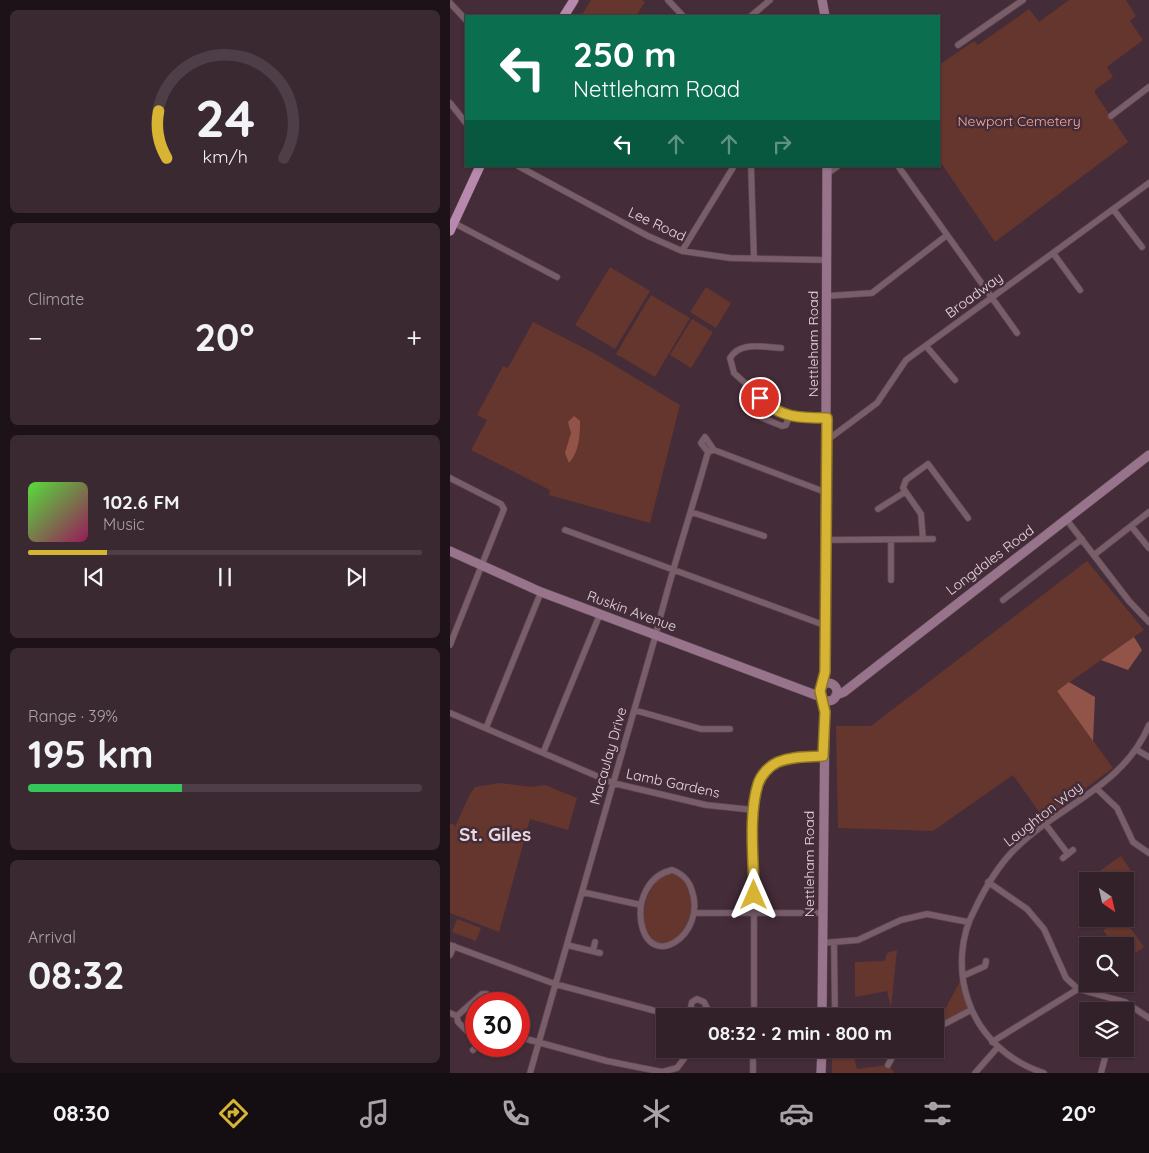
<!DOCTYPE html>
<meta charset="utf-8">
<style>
body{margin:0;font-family:Quicksand,sans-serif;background:#3b2932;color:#f1f3f6;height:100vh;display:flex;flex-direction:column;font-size:19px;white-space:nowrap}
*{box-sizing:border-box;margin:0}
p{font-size:16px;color:#a9a3a8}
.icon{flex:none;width:28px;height:28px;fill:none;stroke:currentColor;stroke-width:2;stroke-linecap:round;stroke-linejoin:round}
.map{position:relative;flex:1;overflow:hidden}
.panel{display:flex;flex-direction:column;gap:10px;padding:10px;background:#1c1217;width:450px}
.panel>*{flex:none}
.guide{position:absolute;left:15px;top:15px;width:475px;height:152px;border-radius:0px;box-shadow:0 1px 4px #0004,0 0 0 1px #4e3e47;background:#0b6e4f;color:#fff;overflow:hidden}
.needle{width:32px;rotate:146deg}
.buttons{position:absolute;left:629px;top:872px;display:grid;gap:10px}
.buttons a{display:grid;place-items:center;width:55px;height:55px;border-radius:0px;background:#33212a;box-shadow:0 1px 4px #0004,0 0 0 1px #4e3e47;font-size:25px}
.speed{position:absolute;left:15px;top:992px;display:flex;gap:10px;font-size:25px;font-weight:700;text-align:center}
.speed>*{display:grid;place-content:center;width:65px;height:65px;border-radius:50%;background:#33212a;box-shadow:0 1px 4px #0004,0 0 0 1px #4e3e47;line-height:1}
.speed .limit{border:8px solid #d22;background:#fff;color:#111}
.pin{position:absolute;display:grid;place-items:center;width:42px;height:42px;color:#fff;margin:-21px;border:2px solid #fff;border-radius:50%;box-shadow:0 1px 5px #0007}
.me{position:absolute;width:55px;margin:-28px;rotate:0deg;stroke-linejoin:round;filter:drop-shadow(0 0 4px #0008)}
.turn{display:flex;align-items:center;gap:18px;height:105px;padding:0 25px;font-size:22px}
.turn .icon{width:65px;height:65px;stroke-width:2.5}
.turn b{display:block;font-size:35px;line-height:42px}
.lanes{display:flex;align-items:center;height:48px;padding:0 25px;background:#0003;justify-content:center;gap:25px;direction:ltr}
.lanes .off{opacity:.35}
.big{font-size:38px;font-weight:700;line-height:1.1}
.panel .card{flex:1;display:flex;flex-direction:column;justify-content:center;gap:8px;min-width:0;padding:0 18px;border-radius:8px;background:#3b2932}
.panel .dial{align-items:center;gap:0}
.dial svg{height:130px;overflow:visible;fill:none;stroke:#4e3e47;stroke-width:7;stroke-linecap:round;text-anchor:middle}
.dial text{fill:#f1f3f6;stroke:none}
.song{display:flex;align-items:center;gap:15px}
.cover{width:60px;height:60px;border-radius:8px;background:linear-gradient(135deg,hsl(110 70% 55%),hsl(330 70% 35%))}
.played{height:5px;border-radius:2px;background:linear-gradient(90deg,#d7b434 20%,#4e3e47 20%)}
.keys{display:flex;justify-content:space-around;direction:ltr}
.heat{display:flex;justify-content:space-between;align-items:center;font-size:28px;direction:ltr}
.charge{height:8px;border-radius:4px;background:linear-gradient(90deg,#34c759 39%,#4e3e47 0)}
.trip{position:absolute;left:206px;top:1008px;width:288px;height:50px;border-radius:0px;background:#33212a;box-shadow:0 1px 4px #0004,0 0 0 1px #4e3e47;font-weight:700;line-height:50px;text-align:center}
.menu{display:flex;height:80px;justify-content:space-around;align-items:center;background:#140d11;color:#a9a3a8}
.menu .icon{width:35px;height:35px}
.menu .selected{color:#d7b434}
.menu b{font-size:22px;color:#f1f3f6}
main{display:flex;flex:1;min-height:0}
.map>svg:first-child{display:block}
</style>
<main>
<section class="panel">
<div class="card dial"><svg viewBox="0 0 100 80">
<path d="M14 69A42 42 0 1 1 86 69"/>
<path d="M14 69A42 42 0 0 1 9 40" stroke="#d7b434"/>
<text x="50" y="56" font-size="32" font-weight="700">24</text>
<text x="50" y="72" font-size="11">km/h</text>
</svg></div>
<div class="card"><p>Climate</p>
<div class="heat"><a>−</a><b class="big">20°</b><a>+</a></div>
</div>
<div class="card">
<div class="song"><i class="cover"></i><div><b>102.6 FM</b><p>Music</p></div></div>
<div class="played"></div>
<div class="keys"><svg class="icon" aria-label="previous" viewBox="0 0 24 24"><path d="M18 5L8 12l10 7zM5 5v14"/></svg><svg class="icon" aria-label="pause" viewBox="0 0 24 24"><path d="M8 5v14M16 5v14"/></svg><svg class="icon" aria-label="next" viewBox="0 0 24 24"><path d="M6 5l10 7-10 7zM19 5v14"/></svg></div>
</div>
<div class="card"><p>Range · 39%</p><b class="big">195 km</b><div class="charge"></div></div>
<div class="card"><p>Arrival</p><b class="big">08:32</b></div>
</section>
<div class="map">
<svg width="699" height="1073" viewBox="0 0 699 1073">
<rect width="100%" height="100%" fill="#442c38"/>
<path fill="#65362e" d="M141 0H192L195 2 186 16H131Z
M619 0H676L686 16 680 21 693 40 657 67 663 77 645 90V93L678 142 545 242 489 160V65L524 41 528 45 579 9 589 22Z
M160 267 200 291 165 349 125 325Z
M256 287 281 303 266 328 240 312Z
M201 295 240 318 205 377 166 354Z
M242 319 263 332 241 368 220 355Z
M83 322 142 352 230 405 200 523 99 495 100 490 21 450 37 420 27 415 53 366 58 368Z
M637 561 694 630 607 691 663 768 594 819 563 775 483 831 388 828 386 726H421Z
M50 783 82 787 95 785 127 798 118 830 80 819 49 932 0 913V823L5 825 3 831 20 794 25 787Z
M671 856 686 878 675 886V881H640L638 879Z
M216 873 225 874C265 893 224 967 201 937 195 930 193 921 194 912 196 894 202 883 216 873Z
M7 919 31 928 26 941 2 932Z
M669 919H674L694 947 675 960V946H664L653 930Z
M447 950 441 1008 437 991 405 997V962L435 961 437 953Z
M513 976 521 1010 485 1028Z
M382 1049H388L393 1058 404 1057 407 1069 438 1065 445 1073H382Z"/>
<path fill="#925449" d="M124 416 130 421C130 437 129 451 119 463L115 453 121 433 118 422Z
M684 637 692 650 678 670 651 660Z
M619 682 645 697 643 741 607 691Z"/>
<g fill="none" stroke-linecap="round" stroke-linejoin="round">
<g stroke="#5f4b55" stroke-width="7">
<path id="street" d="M218 0 233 16
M0 3 16 20
M301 16 320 0
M508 45 573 0
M0 103 16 123
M661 116 699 87
M68 166 198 236 232 251 280 258 377 260
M301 166 304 259
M448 166 567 333
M377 174 388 166
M663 209 692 247
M4 223 107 277
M232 251 284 166
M603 253 630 290
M377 296 422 293 497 235
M476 346 505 380
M331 348C313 347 290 341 280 358L284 373 328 413 339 417 377 418
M305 415 332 426 336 425 339 417
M376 441 427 403 456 360 699 183
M258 452 251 443 255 437 264 450 375 492
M0 478 51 504 54 509 0 645
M428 509 455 492
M241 512 314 536
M616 519 679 601 699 622
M681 526 699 548
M115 530 374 625
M473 539 471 514 453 488 456 480 478 464 518 518
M374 540 483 539
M644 555 699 512
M441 580V540
M553 600 632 539
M184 710 251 729H280
M0 713 163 783 256 805 304 810
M36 728 91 592
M687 750 699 757
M93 753 150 614
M646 788 667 808 683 842 699 853
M596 825 618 854
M613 858 623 850
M222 870C233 874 239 880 242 891 257 935 199 973 191 921 188 899 199 875 222 870Z
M538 882 577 909 594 929 616 978 628 989 675 1002 699 1018
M132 892 191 905
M245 913H372
M372 943 408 940 451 920 477 914 518 922
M384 943 385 1016
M0 945 105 984 224 1016
M117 945 150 953
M143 951 145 942
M0 955 4 946
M513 976 535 966 536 961
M0 1013 7 1016 32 994H37L47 1004
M7 1016 8 1022 26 1040
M239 1016 242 1002 247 999 254 1002 257 1008 254 1016
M304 1016V810C311 759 326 758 373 756
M435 1016 438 1012
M485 1029 521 1010
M69 1037 157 1061 212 1072 227 1068 239 1052 238 1049
M542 1042 628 989
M33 1046 35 1049
M23 1050 27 1046
M438 1065 446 1050
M80 1073 206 634C221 572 241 513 258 452L264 450
M303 1073V1049
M525 1073 548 1047
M594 1073C559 1062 530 1036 518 1000 508 971 510 936 525 909 535 888 546 869 562 852 606 806 673 788 699 725
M651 1073 656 1054 660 1049 678 1050"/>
</g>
<g stroke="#5f4b55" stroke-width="10">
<path id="secondary" d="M372 0 375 16
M0 551 91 592 371 697
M369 692a9 9 0 1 1 18 0a9 9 0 1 1-18 0Z
M372 686 375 672 377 166
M386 695 394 692 699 455
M372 1016 375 712 372 698
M371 1073 372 1049"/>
</g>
<g stroke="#5f4b55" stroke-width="10">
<path id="primary" d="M114 16 124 0
M0 231 30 166"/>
</g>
<use href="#street" stroke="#795e6a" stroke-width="5.5"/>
<use href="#secondary" stroke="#97738c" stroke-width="9"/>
<use href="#primary" stroke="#b689ad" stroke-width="9"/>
</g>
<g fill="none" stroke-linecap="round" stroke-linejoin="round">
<g stroke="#8c7522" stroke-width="12">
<path id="route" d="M304 895C304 862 298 816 308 784 311 775 319 766 328 762 342 756 358 757 373 756L375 712 370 691 375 672 377 418C350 418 330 418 310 398"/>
</g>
<use href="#route" stroke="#d7b434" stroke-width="9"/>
</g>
<g text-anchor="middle" stroke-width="5" stroke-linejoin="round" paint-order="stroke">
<g font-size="14" fill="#f8ac9e" stroke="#442c38">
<text x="569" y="126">Newport Cemetery</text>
</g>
<g font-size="14" fill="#e8d8df" stroke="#442c38">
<text transform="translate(207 224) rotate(25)" y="5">Lee Road</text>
<text transform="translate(524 295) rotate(-36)" y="5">Broadway</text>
<text transform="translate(363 344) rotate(-90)" y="5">Nettleham Road</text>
<text transform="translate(540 560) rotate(-37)" y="5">Longdales Road</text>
<text transform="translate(182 611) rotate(20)" y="5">Ruskin Avenue</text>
<text transform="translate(158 756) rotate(-74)" y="5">Macaulay Drive</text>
<text transform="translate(223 783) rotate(12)" y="5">Lamb Gardens</text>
<text transform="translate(593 814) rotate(-38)" y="5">Laughton Way</text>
<text transform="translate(359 864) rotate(-90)" y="5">Nettleham Road</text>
</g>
<g font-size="19" font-weight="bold" fill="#e8d8df" stroke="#442c38">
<text x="45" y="841">St. Giles</text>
</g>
</g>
</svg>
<div class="buttons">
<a><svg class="needle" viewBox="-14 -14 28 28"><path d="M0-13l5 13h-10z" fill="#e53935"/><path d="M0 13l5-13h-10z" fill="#a9a3a8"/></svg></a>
<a><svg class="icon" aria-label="search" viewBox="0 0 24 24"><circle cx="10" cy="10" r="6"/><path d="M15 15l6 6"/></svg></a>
<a><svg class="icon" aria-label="layers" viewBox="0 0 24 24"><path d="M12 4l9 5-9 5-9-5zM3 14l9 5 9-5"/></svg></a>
</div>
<div class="speed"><div class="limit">30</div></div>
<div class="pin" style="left:310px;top:398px;background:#d93025"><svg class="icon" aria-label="arrive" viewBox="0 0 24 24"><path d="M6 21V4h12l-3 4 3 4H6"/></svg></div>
<svg class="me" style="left:304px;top:895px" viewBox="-20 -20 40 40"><path d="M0-17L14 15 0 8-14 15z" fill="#d7b434" stroke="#fff" stroke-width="4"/></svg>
<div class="trip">08:32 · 2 min · 800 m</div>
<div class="guide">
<div class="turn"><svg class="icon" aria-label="left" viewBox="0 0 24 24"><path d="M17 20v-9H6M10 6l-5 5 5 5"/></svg><div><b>250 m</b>Nettleham Road</div></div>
<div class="lanes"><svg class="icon" aria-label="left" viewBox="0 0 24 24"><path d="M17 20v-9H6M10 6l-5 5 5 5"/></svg><svg class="icon off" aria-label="ahead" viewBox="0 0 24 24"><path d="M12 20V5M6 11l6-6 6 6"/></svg><svg class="icon off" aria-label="ahead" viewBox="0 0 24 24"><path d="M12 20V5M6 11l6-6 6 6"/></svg><svg class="icon off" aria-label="right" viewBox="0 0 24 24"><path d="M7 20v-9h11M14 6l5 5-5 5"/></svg></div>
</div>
</div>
</main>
<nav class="menu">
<b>08:30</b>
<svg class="icon selected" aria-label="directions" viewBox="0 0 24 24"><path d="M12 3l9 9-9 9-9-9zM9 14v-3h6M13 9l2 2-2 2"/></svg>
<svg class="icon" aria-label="music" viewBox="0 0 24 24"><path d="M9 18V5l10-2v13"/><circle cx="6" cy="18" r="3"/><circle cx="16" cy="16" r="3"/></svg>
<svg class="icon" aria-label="phone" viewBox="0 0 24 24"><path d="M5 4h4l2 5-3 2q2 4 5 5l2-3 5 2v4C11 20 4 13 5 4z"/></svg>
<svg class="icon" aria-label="climate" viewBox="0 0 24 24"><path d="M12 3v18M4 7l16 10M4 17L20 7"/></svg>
<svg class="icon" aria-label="car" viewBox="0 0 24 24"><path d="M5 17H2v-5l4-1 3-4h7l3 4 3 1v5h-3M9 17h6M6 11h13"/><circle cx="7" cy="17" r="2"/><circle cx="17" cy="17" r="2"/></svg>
<svg class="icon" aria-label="filters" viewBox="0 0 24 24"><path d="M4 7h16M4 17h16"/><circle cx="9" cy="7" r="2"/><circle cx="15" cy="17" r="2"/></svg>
<b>20°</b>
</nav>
